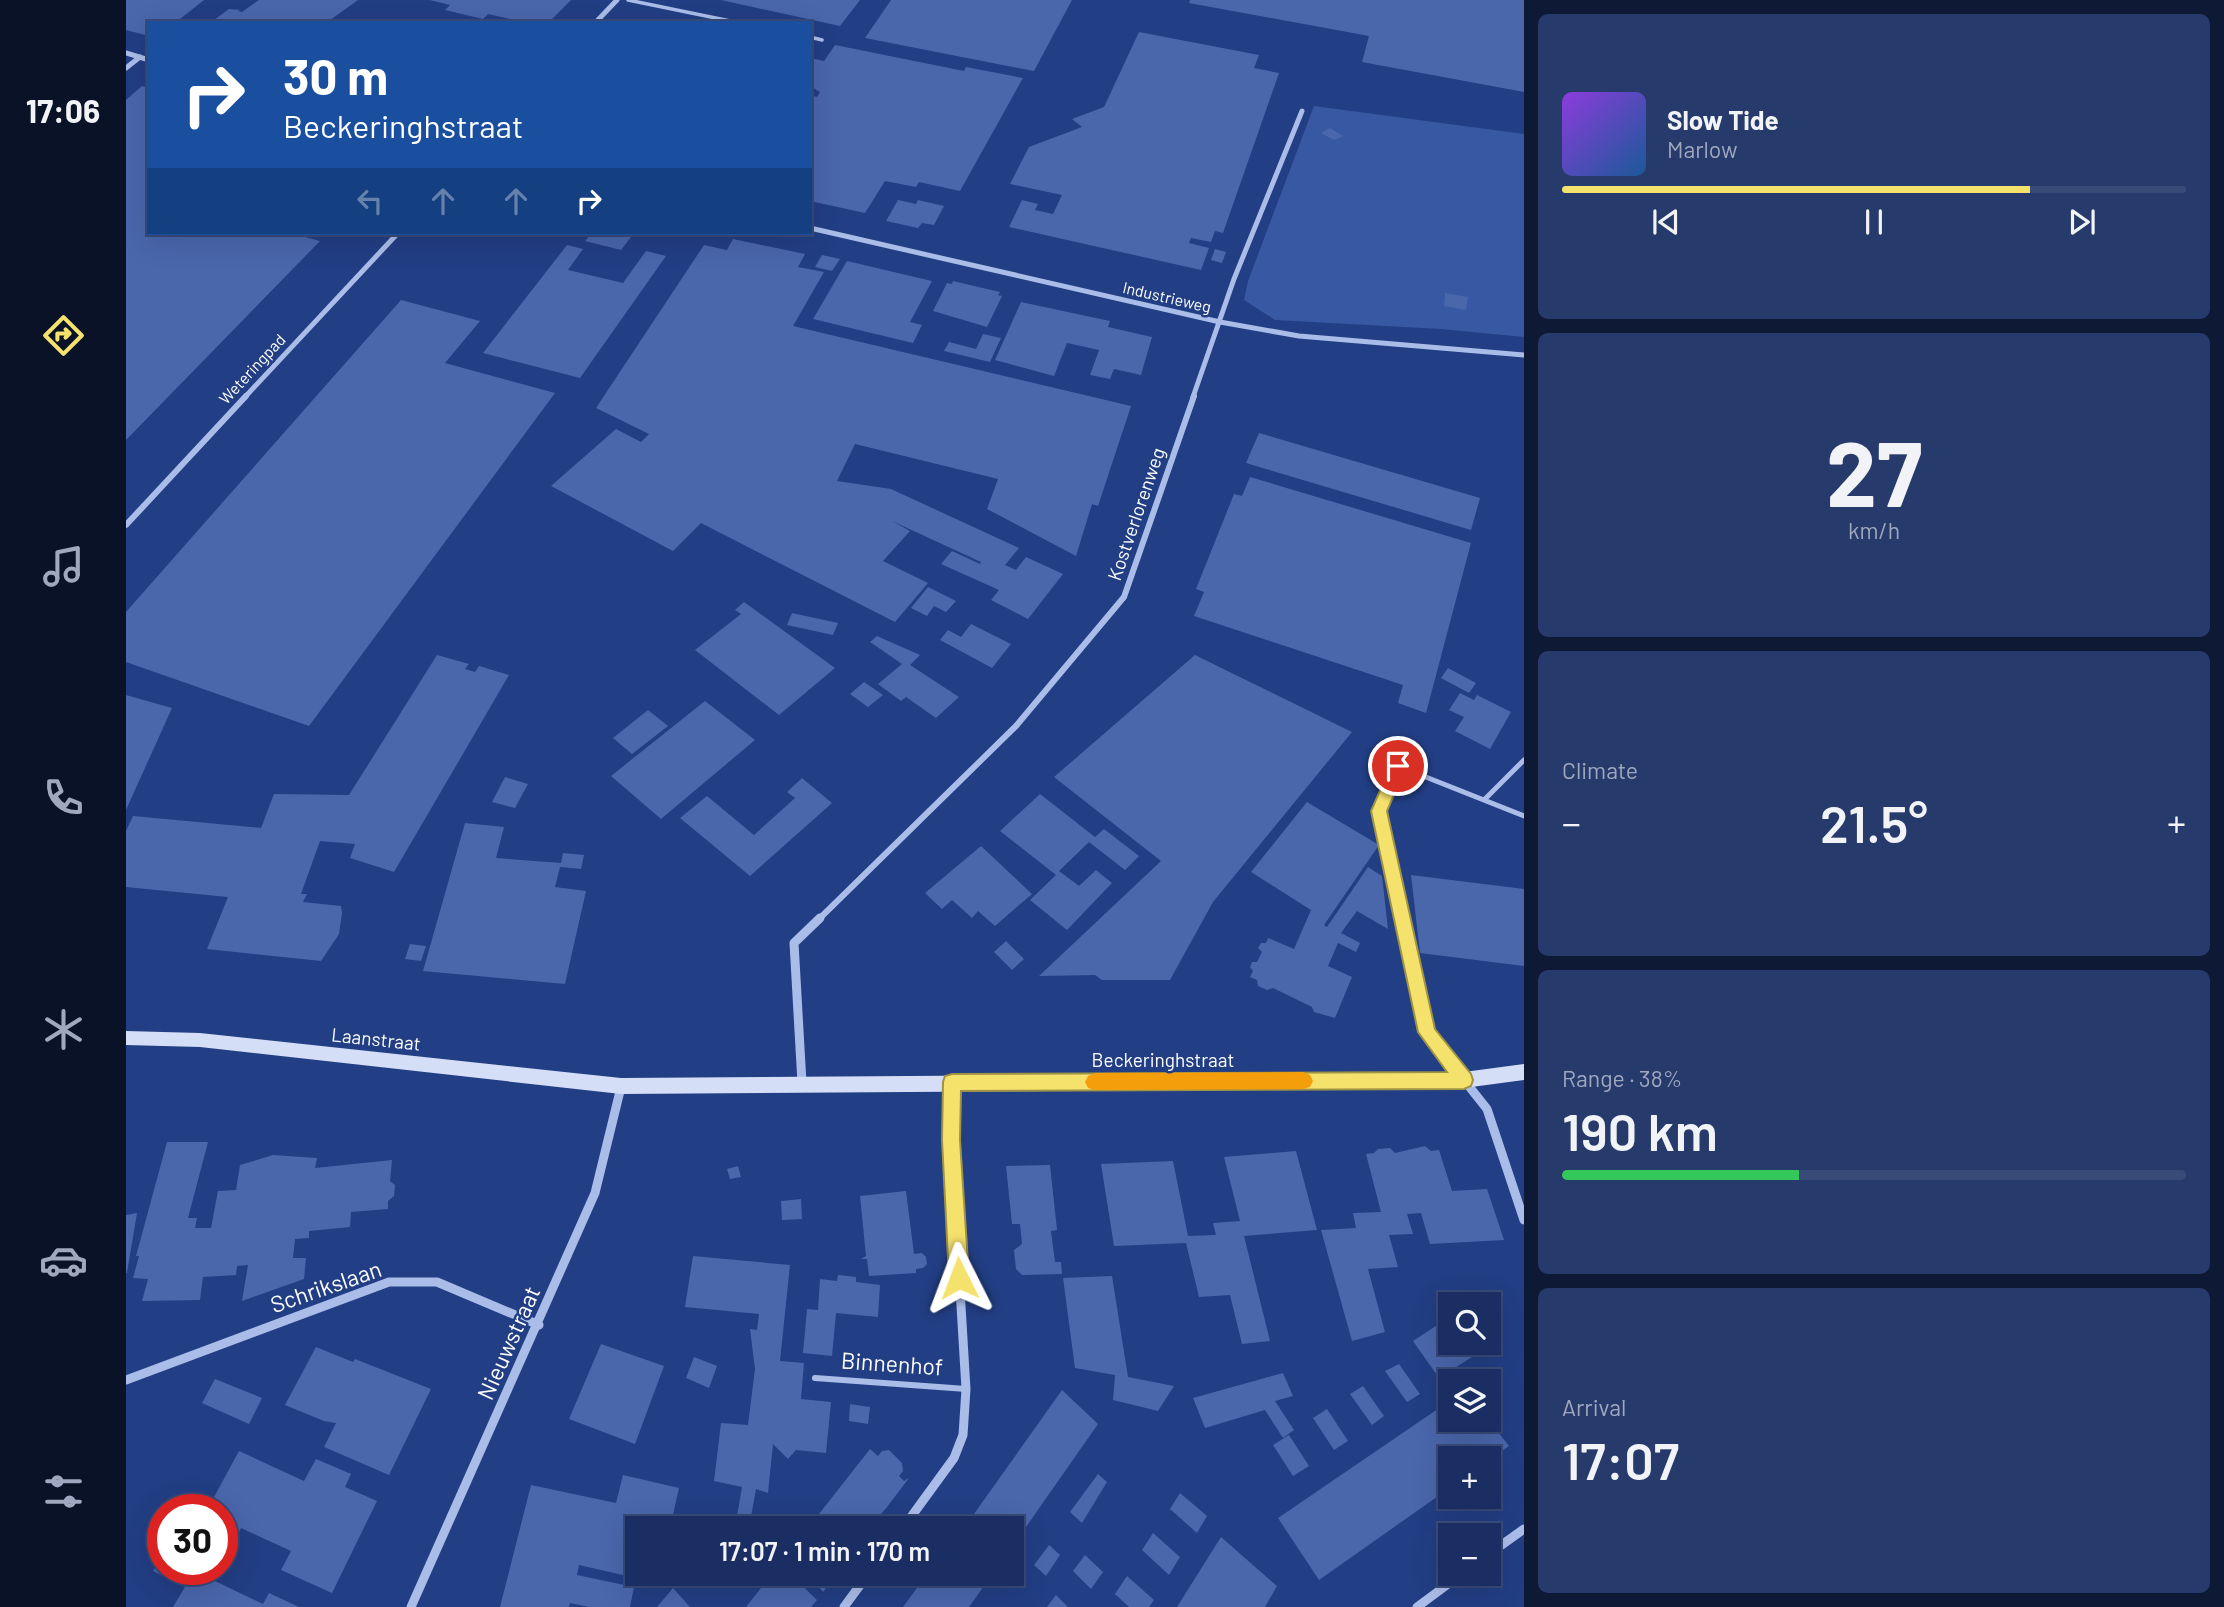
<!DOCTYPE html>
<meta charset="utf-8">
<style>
body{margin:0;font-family:Barlow,sans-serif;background:#273a6c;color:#f1f3f6;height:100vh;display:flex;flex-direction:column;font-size:26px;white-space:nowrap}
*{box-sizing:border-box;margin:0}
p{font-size:23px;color:#9fa8be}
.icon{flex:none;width:38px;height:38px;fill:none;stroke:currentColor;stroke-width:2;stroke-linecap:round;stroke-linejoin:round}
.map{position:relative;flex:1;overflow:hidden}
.sheet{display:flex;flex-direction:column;gap:14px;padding:14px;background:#0e1936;width:700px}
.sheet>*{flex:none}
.hud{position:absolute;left:21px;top:21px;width:665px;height:214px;border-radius:0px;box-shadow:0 7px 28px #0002,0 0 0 2px #384a78;background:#1a4fa0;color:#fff;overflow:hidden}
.tools{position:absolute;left:1312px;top:1292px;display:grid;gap:14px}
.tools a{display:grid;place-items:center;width:63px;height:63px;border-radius:0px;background:#1a2e63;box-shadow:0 7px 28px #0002,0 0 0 2px #384a78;font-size:35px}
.speed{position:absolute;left:21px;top:1494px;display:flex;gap:14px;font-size:35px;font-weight:700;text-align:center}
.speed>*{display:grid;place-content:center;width:91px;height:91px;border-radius:50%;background:#1a2e63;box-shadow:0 7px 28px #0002,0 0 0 2px #384a78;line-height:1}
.speed .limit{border:10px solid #d22;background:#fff;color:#111}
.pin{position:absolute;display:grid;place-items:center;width:60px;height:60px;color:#fff;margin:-30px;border:4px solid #fff;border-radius:50%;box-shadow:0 2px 7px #0007}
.me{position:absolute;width:77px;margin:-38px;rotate:357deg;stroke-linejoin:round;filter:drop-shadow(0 0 5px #0008)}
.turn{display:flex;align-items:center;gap:24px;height:147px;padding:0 21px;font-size:32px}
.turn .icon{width:91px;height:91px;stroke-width:2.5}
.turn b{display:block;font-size:49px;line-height:60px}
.lanes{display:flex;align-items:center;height:66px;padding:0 21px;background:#0003;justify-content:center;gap:35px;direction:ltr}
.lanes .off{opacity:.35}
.big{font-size:52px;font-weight:600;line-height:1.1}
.sheet .widget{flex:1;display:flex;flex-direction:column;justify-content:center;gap:10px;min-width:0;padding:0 24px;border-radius:10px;background:#273a6c}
.sheet .dial{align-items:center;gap:0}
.dial b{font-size:91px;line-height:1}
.song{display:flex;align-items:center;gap:21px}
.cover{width:84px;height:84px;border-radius:10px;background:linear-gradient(135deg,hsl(270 70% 55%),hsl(210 70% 35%))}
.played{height:7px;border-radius:4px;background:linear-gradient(90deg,#f5e26c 75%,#384a78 75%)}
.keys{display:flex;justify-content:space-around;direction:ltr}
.heat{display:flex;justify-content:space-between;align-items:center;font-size:38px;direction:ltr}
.charge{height:10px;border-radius:5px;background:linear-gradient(90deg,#34c759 38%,#384a78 0)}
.trip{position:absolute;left:499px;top:1516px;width:399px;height:70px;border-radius:0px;background:#1a2e63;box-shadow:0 7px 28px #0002,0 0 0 2px #384a78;font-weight:600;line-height:70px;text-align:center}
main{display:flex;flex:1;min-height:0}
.tabs{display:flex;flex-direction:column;width:126px;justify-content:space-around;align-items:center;background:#0a1228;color:#9fa8be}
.tabs .icon{width:49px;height:49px}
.tabs .current{color:#f5e26c}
.tabs b{font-size:32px;color:#f1f3f6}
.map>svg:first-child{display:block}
</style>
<main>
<nav class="tabs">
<b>17:06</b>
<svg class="icon current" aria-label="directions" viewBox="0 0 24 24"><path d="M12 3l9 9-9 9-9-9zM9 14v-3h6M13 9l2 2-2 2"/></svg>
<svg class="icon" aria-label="music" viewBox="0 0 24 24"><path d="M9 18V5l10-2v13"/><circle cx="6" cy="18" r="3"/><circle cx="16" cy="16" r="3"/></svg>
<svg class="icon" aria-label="phone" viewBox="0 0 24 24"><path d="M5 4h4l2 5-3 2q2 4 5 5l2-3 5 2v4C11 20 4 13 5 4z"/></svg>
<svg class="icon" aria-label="climate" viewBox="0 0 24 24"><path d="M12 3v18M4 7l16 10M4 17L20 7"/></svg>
<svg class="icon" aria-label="car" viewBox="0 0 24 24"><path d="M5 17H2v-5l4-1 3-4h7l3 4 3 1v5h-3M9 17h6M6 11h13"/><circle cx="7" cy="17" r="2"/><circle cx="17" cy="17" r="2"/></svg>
<svg class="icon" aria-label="filters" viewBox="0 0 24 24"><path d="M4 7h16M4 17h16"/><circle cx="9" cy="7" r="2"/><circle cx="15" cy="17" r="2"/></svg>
</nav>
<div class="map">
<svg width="1398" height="1607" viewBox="0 0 1398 1607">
<rect width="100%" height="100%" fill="#223e84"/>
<path fill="#3958a3" d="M1188 106 1398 134V337L1315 329 1149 320 1118 300 1122 281Z"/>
<path fill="#4a67ac" d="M0 0H78L49 23H23V36L0 30Z
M133 0H232L200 23H84L103 9 114 10 112 11 116 12Z
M304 0H445L422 23H402L362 14 357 19 319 10 324 5Z
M595 0H734L714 26Z
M765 0H946L908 71 739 38Z
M1064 0H1398V92L1236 62 1243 36 1063 3Z
M1013 32 1133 55 1128 68 1153 73 1097 233 1089 231 1085 242 1065 238 1063 243 1083 248 1075 270 883 227 896 200 912 204 909 210 927 214 936 195 884 184 903 147 956 127 946 119 978 107Z
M709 45 838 71 840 67 897 78 834 191 793 182 790 187 759 181 739 213 684 201V95L691 97 694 92 684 86V58L698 61Z
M16 86 23 88V233H164L194 241 0 440V100Z
M1204 128 1217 136 1208 140 1195 133Z
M772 200 790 204 792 200 818 206 808 225 796 223 792 228 760 221Z
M466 233H508L495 250 459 241Z
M607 239 679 254 672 267 698 272 667 326 1005 406 972 506 966 504 950 556 861 509 872 479 729 444 711 481 765 489 893 548 879 565 890 570 900 557 937 574 902 619 865 600 873 590 815 564 826 551 854 564 855 562 766 521 784 531 757 561 802 583 769 622 575 523 547 551 425 486 490 429 515 442 523 434 470 408 578 245 601 250Z
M441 245 457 249 442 270 497 283 520 251 540 256 454 378 357 353Z
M1089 249 1100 252 1096 263 1085 260Z
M696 255 714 259 706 271 689 267Z
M721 261 806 281 784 322 796 325 787 343 687 319Z
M827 281 874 292 872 295 876 296 861 327 807 311 821 283 826 284Z
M1319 293 1342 297 1340 310 1318 306Z
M275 300 354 321 319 363 429 393 183 726 0 662V612Z
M895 302 984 321 982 327 1026 337 1015 375 988 369 984 379 964 375 973 350 941 343 928 376 869 360Z
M857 334 875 338 864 362 818 351 823 342 850 349Z
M1133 433 1354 498 1345 530 1120 463Z
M1124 477 1345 543 1300 713 1272 703 1277 685 1068 616 1078 592 1070 589 1108 494 1116 496Z
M802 587 830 601 820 612 808 606 801 616 785 608Z
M618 602 709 668 653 715 569 650 615 614 609 610Z
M666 613 712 623 707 635 661 625Z
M845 624 885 644 866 668 814 640 822 630 835 637Z
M751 636 794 655 784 665 833 697 810 718 780 697 775 701 752 684 776 664 744 642Z
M311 655 343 664 339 669 349 672 353 666 383 675 268 872 224 858 229 844 194 841 175 894H181L177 902 215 906 216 913 213 934 195 961 81 949 102 897 0 887V831L7 816 135 828 148 794 223 795Z
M1069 655 1226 732 1087 902 1044 980H976L969 975 913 976 1035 861 928 777Z
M1322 668 1350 683 1343 693 1315 678Z
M738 682 757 695 742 707 724 694Z
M1334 693 1348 700 1351 695 1385 712 1364 749 1329 731 1338 717 1323 710Z
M0 695 46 708 0 810Z
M579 701 629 740 535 819 485 776Z
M522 710 542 726 506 754 487 738Z
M379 777 402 784 389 808 366 802Z
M676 778 706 803 624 876 554 818 581 796 628 835 669 798 661 792Z
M914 794 969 837 978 829 1013 856 999 870 963 842 933 871 953 886 970 870 986 883 941 930 904 900 930 875 874 831Z
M1181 802 1253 845 1198 925 1201 927 1242 867 1256 876 1262 929 1231 911 1215 933 1234 943 1230 952 1212 943 1202 966 1226 977 1209 1018 1188 1012 1186 1007 1147 988 1141 990 1132 986 1131 980 1124 977 1127 971 1124 967 1126 962H1131L1136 952 1132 948 1135 943H1140L1142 938 1168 949 1185 910 1125 872Z
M339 823 378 827 370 858 435 863 437 853 458 855 455 869 434 867 429 887 460 891 439 984 297 971Z
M855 846 906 894 869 926 852 911 846 918 826 900 816 909 799 893Z
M1285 875 1398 889V966L1294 953Z
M880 941 898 959 886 970 868 952Z
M284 944 300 946 295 961 279 959Z
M41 1142H82L62 1218H71L69 1228H85L92 1191 110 1190 114 1165 147 1155 191 1158 189 1168 266 1160 264 1181 269 1185 268 1196 262 1201V1209L225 1212 224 1227 183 1231V1238L169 1239 167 1258H180L178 1279 116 1301 122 1265 111 1266 110 1275 77 1277 74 1300 16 1301 22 1279 7 1278 13 1256H10Z
M1299 1146 1305 1151 1313 1150 1326 1191 1361 1189 1378 1240 1304 1244 1295 1213 1281 1214 1287 1234 1263 1235 1272 1267 1242 1269 1259 1332 1226 1341 1195 1230 1230 1228 1227 1213 1255 1212 1240 1154 1248 1153 1252 1149 1264 1148 1269 1153Z
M1170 1151 1191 1230 1118 1236 1144 1341 1116 1344 1104 1295 1073 1297 1060 1243 988 1246 975 1164 1047 1161 1062 1236 1090 1235 1087 1223 1114 1221 1098 1157Z
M924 1165 931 1230 925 1231 929 1262H935L936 1274 896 1275 890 1269 888 1250 896 1244 894 1224H886L880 1166Z
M612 1166 615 1177 604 1179 601 1169Z
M780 1191 788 1254 796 1253 800 1257 801 1264 797 1268 790 1269V1273L743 1276 741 1259H735L740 1256 734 1196Z
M675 1199 676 1219 656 1220 655 1201Z
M11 1213 1 1273H0V1215Z
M567 1256 664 1265 654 1361 678 1363 675 1399 705 1402 700 1453 670 1450 662 1459 647 1444 642 1493 630 1489 623 1528H609L616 1487 588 1481 595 1423 622 1425 629 1369 624 1329 631 1330 633 1314 559 1307Z
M712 1275 730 1277V1282L754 1285 752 1317 710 1313 706 1356 677 1353 681 1309 692 1310 694 1279 711 1281Z
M986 1276 1002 1377 1048 1386 1032 1411 987 1400 989 1375 949 1368 937 1278Z
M1319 1320 1325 1328V1342H1335L1346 1357 1313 1378 1287 1341Z
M475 1344 538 1366 509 1444 443 1419Z
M190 1347 227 1362 229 1359 305 1389 263 1475 198 1447 210 1423 198 1421 159 1405Z
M568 1357 591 1366 583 1388 560 1378Z
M1273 1364 1294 1394 1281 1402 1259 1371Z
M1157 1373 1167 1396 1149 1401 1168 1430 1157 1438 1139 1410 1079 1428 1067 1398Z
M89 1379 136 1398 123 1424 76 1403Z
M1237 1386 1258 1416 1246 1425 1224 1394Z
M936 1390 972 1424 886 1547V1528H838Z
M1325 1400V1419H1362L1383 1446 1363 1460 1325 1458V1487L1193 1580 1152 1518Z
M724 1404 744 1407 742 1424 723 1421Z
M1201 1409 1222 1441 1208 1450 1187 1418Z
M1163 1435 1183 1466 1167 1476 1147 1445Z
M744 1449 752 1456 756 1451 763 1450 776 1463 777 1471 773 1476 778 1481 783 1478 761 1507 743 1528H682Z
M113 1451 178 1481 190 1459 225 1474 219 1487 251 1501 206 1593 155 1570 165 1551 115 1528 96 1564V1510H81Z
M972 1474 981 1482 956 1523 944 1512Z
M497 1475 553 1488 544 1528H511L510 1578 453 1565 451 1575 508 1587 504 1607H463L444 1603 443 1607H374L405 1485 490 1503Z
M1054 1493 1081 1516 1071 1533 1044 1509Z
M1027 1533 1054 1557 1043 1575 1016 1550Z
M1095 1537 1151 1586 1139 1607H1051Z
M923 1545 934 1555 920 1576 908 1565Z
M37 1553V1570H92L87 1580 137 1604 143 1593 173 1607H47L59 1587 27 1571Z
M959 1555 977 1572 965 1589 947 1571Z
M647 1573H663L691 1600 685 1607H620Z
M682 1573H711L697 1592Z
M802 1573H867L843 1607H777Z
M1001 1576 1028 1600 1023 1607H1003L989 1594Z
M547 1588 564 1607H531Z
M930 1595 942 1607H921Z"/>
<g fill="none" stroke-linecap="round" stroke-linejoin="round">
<path stroke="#aabde9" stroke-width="3.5" d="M502 0 614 23
M684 37 696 40"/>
<path stroke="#aabde9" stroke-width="5" d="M1358 800 1398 760
M1277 920 1253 811 1272 766 1398 816"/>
<path stroke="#aabde9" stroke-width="6" d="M1276 918 1301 1033 1335 1076
M689 1378 840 1389"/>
<path stroke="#aabde9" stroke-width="5" d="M469 23 491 0
M0 53 23 60
M0 68 14 57
M684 228 1094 322 1173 336 1398 355
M119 397 272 233
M1067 397 1108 279 1176 111"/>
<path stroke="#aabde9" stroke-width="6" d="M0 525 120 396
M692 920 890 726 998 597 1068 396"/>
<path stroke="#aabde9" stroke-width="9" d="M1338 1080 1361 1109 1398 1220
M676 1083 668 943 694 918
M0 1380 263 1282H311L413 1325
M777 1528 828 1458 837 1435 840 1389 825 1140 826 1083
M1363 1554 1398 1529
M285 1607 469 1193 495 1087
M718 1607 743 1573
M1291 1607 1337 1573"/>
<path fill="#d5def7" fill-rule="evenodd" d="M0 1031 74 1033 495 1078 1338 1072 1398 1064V1080L1338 1088 495 1094 74 1047 0 1045Z"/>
</g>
<path fill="#f5e26c" stroke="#9f9346" stroke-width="2" d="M1272 759 1280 766 1261 811 1309 1029 1345 1074 1347 1080 1345 1086 1338 1089 835 1091 834 1140 843 1278 840 1285 833 1288 826 1285 823 1278 816 1140 817 1082 819 1076 826 1074 1321 1072 1292 1032 1245 811 1267 761Z"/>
<path fill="#f59e0b" d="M1177 1072 1184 1075 1187 1081 1184 1087 1177 1089 969 1090 962 1088 959 1082 962 1076 969 1073Z"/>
<g text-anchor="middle" stroke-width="5" stroke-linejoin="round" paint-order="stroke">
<g font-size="16" fill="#fff" stroke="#223e84">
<text transform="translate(1041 297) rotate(13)" y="6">Industrieweg</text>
<text transform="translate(126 369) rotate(-47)" y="6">Weteringpad</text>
</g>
<g font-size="19" fill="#fff" stroke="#223e84">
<text transform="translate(1010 514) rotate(-71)" y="7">Kostverlorenweg</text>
<text transform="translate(250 1039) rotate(6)" y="7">Laanstraat</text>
<text x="1037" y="1067">Beckeringhstraat</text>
</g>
<g font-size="23" fill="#fff" stroke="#223e84">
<text transform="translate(200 1287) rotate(-19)" y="8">Schrikslaan</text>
<text transform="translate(383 1343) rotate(-66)" y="8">Nieuwstraat</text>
<text transform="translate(766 1364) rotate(4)" y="8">Binnenhof</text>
</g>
</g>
</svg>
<div class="tools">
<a><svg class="icon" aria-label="search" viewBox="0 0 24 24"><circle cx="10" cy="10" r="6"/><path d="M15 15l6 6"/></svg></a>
<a><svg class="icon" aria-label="layers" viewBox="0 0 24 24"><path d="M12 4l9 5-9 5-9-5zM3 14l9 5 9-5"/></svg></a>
<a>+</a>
<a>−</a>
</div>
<div class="speed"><div class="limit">30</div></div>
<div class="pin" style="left:1272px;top:766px;background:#d93025"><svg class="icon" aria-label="arrive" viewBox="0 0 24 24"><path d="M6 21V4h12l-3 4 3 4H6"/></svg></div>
<svg class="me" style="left:833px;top:1278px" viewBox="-20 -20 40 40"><path d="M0-17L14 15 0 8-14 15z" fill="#f5e26c" stroke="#fff" stroke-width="4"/></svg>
<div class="trip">17:07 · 1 min · 170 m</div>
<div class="hud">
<div class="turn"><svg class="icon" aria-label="right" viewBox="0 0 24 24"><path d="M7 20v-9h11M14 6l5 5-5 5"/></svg><div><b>30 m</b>Beckeringhstraat</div></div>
<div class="lanes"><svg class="icon off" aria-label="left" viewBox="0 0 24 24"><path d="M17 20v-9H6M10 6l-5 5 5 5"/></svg><svg class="icon off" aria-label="ahead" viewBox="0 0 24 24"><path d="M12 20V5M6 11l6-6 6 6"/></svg><svg class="icon off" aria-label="ahead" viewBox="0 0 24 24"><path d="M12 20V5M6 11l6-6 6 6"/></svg><svg class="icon" aria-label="right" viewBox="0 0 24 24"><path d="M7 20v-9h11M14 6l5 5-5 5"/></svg></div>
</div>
</div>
<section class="sheet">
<div class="widget">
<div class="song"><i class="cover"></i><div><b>Slow Tide</b><p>Marlow</p></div></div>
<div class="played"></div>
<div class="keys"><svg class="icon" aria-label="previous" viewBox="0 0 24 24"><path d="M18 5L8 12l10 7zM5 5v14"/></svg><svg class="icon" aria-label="pause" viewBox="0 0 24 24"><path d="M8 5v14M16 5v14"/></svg><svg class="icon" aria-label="next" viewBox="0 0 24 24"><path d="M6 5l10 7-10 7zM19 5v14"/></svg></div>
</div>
<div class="widget dial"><b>27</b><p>km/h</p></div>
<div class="widget"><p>Climate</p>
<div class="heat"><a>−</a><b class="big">21.5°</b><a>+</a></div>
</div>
<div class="widget"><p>Range · 38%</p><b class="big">190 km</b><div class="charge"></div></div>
<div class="widget"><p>Arrival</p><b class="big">17:07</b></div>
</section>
</main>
